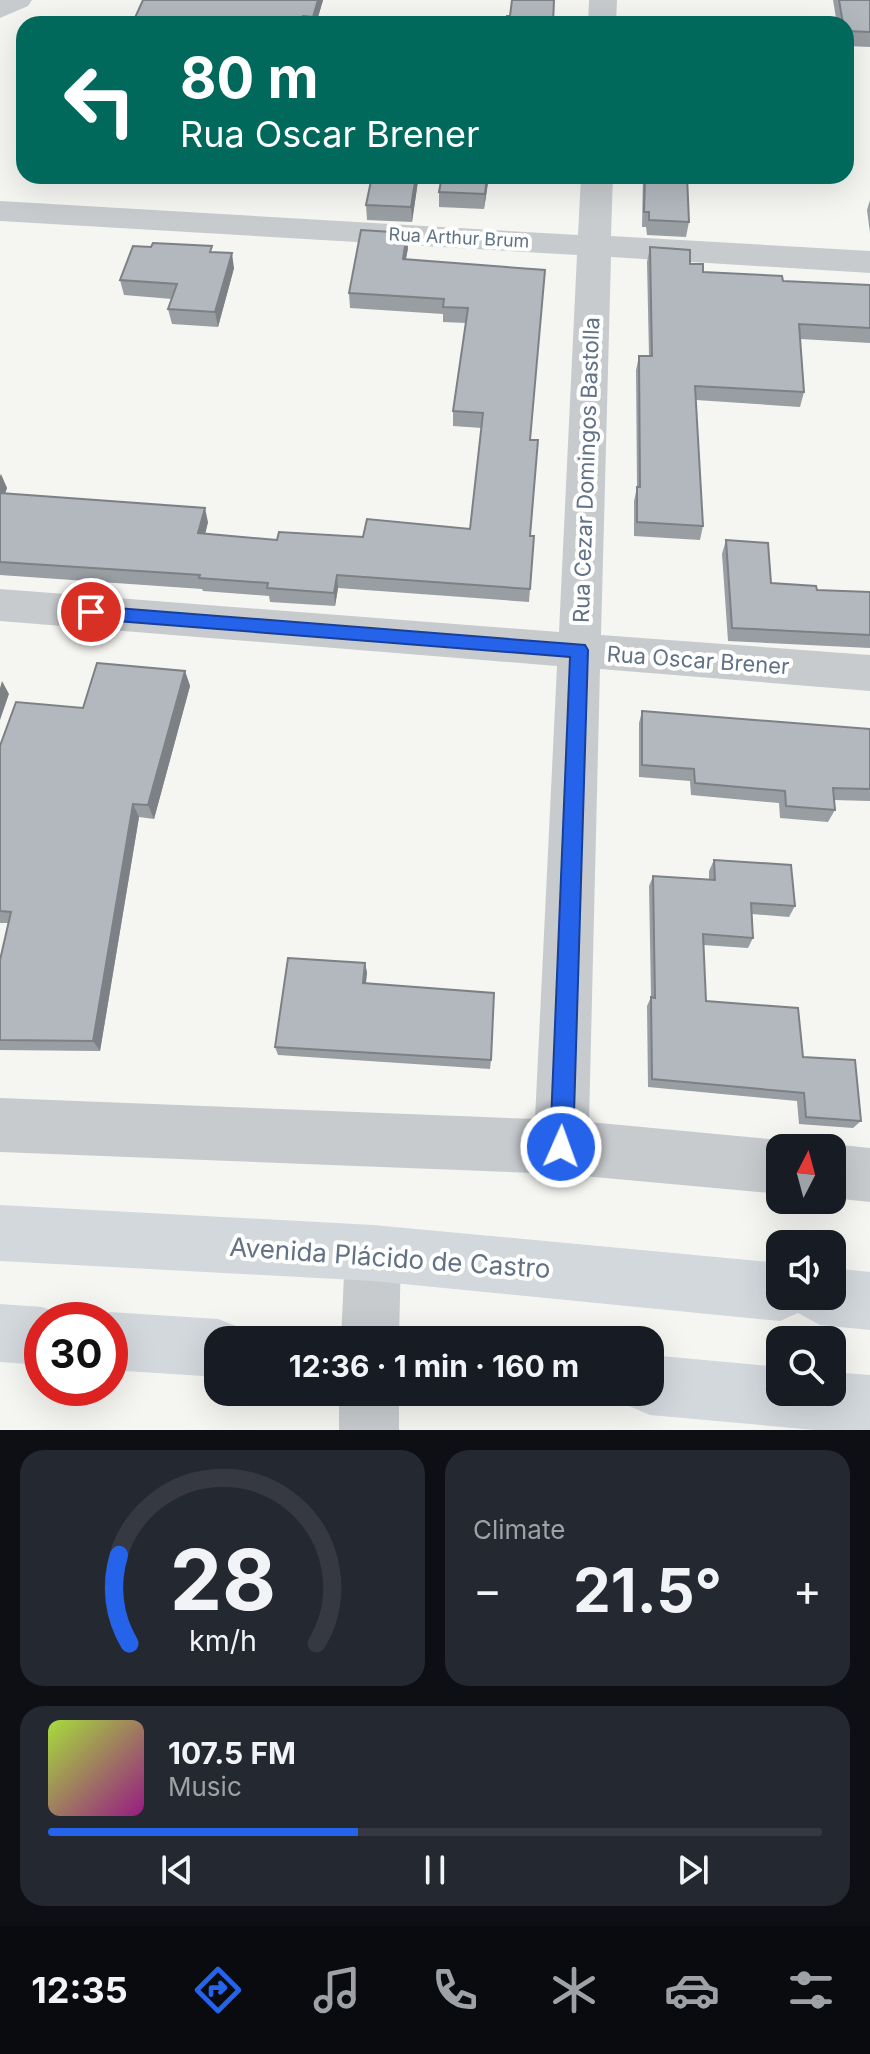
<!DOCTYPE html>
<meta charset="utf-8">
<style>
body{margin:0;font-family:Inter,sans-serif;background:#242831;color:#f1f3f6;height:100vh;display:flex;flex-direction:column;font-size:30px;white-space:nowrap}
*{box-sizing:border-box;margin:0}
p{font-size:26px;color:#9ea1a6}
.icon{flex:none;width:44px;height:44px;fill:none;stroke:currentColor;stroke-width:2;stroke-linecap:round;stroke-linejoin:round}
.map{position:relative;height:1430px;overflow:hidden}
.side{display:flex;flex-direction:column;gap:20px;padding:20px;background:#0d0f14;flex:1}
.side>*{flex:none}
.top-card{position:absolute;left:16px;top:16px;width:838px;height:168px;border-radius:24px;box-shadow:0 8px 32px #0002;background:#00695c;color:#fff;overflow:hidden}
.needle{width:52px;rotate:6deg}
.tools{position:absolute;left:766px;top:1134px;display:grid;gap:16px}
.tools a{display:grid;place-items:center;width:80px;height:80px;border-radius:16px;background:#171b24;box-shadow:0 8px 32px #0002;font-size:40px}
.speed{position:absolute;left:24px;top:1302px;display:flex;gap:16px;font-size:40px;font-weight:700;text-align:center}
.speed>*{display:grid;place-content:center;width:104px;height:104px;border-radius:50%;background:#171b24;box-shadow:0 8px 32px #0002;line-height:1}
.speed .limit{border:12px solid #d22;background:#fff;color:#111}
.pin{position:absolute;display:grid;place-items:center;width:68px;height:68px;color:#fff;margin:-34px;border:4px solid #fff;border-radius:50%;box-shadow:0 2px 8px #0007}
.me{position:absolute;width:88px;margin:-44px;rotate:2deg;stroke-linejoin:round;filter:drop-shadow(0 0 6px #0008)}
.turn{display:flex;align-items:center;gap:28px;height:168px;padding:0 32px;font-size:36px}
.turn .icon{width:104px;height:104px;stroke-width:2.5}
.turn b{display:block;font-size:56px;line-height:68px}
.big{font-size:60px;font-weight:700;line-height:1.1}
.side .tile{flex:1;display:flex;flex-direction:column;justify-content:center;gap:12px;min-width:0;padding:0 28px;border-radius:24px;background:#242831}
.side .dial{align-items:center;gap:0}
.dial svg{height:208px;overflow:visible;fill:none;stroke:#363941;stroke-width:7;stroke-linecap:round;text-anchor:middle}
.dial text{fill:#f1f3f6;stroke:none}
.song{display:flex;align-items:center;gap:24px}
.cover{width:96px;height:96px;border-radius:12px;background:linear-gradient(135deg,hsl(80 70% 55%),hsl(310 70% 35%))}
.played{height:8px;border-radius:4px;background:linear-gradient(90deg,#2563eb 40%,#363941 40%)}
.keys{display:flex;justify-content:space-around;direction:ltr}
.heat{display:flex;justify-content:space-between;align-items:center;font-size:44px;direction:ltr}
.side .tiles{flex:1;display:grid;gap:20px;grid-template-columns:1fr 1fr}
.tile:last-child{grid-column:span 2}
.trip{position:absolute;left:204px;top:1326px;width:460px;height:80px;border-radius:24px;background:#171b24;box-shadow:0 8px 32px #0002;font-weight:700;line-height:80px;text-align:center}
.tabs{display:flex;height:128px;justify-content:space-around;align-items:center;background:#090b0e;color:#9ea1a6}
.tabs .icon{width:56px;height:56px}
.tabs .current{color:#2563eb}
.tabs b{font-size:36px;color:#f1f3f6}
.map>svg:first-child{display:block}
</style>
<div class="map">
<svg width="870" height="1430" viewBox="0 0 870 1430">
<rect width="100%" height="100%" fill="#f5f6f2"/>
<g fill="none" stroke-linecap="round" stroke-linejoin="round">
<path fill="#c8cbce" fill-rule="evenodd" d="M0 0H32L28 6 0 18Z
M589 0H617L616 24H588Z
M581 176H613L611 236 870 251V273L611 257 601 635 870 655V691L600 669 589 1122 780 1140 799 1148H780V1194L561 1174 0 1152V1098L535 1119 557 666 0 621V589L559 632 577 255 0 221V201L578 235Z
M832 1144 870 1148V1202L832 1198V1148H822Z
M373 1225 393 1233 401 1253 399 1340H341L345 1253 353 1233Z
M339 1392H399V1430H339Z"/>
<path fill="#d3d8dd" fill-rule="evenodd" d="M0 1205 373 1225 780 1263V1296H832V1268L870 1272V1330L820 1325 798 1313 780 1321 373 1281 0 1261Z
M0 1304 42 1307 63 1315 65 1320H42V1365L0 1362Z
M110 1312 218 1319 239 1327 244 1340H218V1377L110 1370V1320H90Z
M650 1355 780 1367V1392H832V1372L870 1375V1430H815L650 1415 629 1406 623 1392H650Z"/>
</g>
<path fill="#999ea3" d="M143 0H323L316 24H134L133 22Z
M833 0H870V47L846 46V24H837Z
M489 176 484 209 439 207V192Z
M643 176H687L689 222 686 237 647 235 646 227H642Z
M418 181 412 222 367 220 366 205Z
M870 200V233L867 210Z
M650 247 690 264 703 272 783 281 870 285V343L800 339 804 392 800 407 696 400 703 526 700 540 634 536V501L637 487 636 370 639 356H649L647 262Z
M408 248 406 259 545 270 530 440V536H534L529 602 338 588 335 606 270 602 269 596 203 591 202 589 0 575V474L7 488 5 494 208 522 205 534 277 540 363 537 470 529 482 428 453 426V411L466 323 443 322V314L350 308 349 293Z
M213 252 234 268 218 327 172 324 168 309 172 299 124 295 120 280Z
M726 540 771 583 817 590 870 592V648L728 641 722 554Z
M185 671 190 686 154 819 139 817 100 1051 0 1050V960L8 923H0V746Z
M642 711 870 729V801L834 800 835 810 828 822 780 818 779 803 691 795 690 781 639 777V723Z
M714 860 795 906 789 917 752 914 753 938 748 948 703 945 706 1001 803 1057 861 1121 853 1128 799 1124 797 1101 648 1087 647 1006 651 997 649 886 653 876 709 880V871Z
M365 963 367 973 365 984 491 1060 490 1069 278 1055 275 1047Z"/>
<path fill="#7d8185" d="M318 0H323L316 24H313V17Z
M416 176H418V181L412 222 411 207Z
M487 176H489L484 209 485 194Z
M407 233 408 248 403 274V259Z
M232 253 234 268 218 327 215 312Z
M1 474 7 488 0 506V477Z
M205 508 208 522 202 547 198 533Z
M337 575 338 588 335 606 334 593Z
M185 671 190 686 154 819 148 805Z
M2 681 9 694 0 720V688Z
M133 804 139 817 100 1051 93 1041Z
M365 963 367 973 365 993 363 983Z"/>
<path fill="#b2b8be" stroke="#7d8185" stroke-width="2" d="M143 0H318L313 17 303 16 300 24H178L133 22Z
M512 0H554L553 24H506L507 16H510Z
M839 0H870V32L846 31V24H843Z
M372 176H416L411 207 366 205Z
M442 176H487L485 194 439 192Z
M645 176H687L689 222 649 220V212H644Z
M361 230 407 233 403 259 545 270 530 440H538L530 536H534L530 589 337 575 334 593 267 588 268 583 199 578 200 575 0 562V493L205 508 198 533 277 540 279 532 363 537 367 519 470 529 483 413 453 411 468 308 443 307 444 299 349 293Z
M153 243 212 246 210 252 232 253 215 312 168 309 177 284 120 280 133 246 151 247Z
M650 247 690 250V264H703V272L782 276 783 281 870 285V328L799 324 804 392 695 386 703 526 637 522V487H640L639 356H652Z
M726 540 768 543 771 583 816 586 817 590 870 592V635L732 628Z
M97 663 185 671 148 805 133 804 93 1041 0 1040V960L11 912 0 911V746L16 702 83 708Z
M642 711 870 729V789L833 788 835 810 786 806 785 791 695 783 694 769 642 765Z
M714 860 791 865 795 906 751 903 753 938 703 934 706 1001 798 1008 803 1057 855 1060 861 1121 806 1117 804 1093 652 1079 651 997 655 998 653 876 715 880Z
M288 958 365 963 363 983 494 993 491 1060 275 1047Z"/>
<path fill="#2563eb" stroke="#184099" stroke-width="2" d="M91 606 585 645 588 650 573 1147 569 1155 561 1159 553 1155 550 1147 570 657 91 619 83 612Z"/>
<g text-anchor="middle" stroke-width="8" stroke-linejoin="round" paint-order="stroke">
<g font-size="18" fill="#627285" stroke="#fff">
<text transform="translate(459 238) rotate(3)" y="6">Rua Arthur Brum</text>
</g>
<g font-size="22" fill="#627285" stroke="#fff">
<text transform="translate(586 470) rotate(-88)" y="8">Rua Cezar Domingos Bastolla</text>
<text transform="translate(698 660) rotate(4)" y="8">Rua Oscar Brener</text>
</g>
<g font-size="26" fill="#627285" stroke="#fff">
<text transform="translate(390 1258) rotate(4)" y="9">Avenida Plácido de Castro</text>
</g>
</g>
</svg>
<div class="tools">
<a><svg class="needle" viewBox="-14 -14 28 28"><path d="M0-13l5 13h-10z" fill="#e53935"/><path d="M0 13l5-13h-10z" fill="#9ea1a6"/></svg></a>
<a><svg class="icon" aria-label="sound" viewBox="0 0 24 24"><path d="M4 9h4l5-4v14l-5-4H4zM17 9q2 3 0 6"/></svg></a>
<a><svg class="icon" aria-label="search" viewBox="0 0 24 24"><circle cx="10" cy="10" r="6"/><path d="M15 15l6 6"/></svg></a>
</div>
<div class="speed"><div class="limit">30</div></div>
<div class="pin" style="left:91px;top:612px;background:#d93025"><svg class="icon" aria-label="arrive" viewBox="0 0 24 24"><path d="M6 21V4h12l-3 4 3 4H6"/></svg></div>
<svg class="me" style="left:561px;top:1147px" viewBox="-20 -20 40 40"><circle r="17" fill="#2563eb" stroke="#fff" stroke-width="3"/><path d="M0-11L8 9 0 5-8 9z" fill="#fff"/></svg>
<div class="trip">12:36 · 1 min · 160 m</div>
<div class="top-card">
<div class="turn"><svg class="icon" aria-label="left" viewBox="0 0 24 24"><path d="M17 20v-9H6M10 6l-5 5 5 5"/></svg><div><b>80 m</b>Rua Oscar Brener</div></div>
</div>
</div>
<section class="side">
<div class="tiles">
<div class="tile dial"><svg viewBox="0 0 100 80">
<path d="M14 69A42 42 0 1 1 86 69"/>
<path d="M14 69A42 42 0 0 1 10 35" stroke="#2563eb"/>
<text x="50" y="56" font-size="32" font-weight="700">28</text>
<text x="50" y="72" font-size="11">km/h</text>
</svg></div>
<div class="tile"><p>Climate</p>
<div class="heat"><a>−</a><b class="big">21.5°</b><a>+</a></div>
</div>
<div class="tile">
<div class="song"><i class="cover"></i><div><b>107.5 FM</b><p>Music</p></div></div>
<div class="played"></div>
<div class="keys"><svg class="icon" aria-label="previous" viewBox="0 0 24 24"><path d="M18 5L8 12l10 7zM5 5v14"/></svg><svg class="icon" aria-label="pause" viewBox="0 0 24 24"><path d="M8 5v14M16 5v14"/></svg><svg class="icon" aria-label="next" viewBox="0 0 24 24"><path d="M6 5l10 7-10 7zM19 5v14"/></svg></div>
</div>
</div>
</section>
<nav class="tabs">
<b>12:35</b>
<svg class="icon current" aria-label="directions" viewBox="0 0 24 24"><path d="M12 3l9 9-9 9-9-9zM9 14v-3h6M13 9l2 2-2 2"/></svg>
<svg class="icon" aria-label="music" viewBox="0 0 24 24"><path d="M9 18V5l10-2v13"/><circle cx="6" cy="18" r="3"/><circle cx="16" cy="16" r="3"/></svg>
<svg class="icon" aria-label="phone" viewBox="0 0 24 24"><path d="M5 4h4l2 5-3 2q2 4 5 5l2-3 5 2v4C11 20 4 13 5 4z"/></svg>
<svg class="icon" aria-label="climate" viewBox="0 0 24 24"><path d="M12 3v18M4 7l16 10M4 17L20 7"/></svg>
<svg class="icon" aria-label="car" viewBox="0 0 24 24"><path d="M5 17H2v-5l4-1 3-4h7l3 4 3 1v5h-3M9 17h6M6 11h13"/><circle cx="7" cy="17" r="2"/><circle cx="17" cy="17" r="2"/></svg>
<svg class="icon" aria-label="filters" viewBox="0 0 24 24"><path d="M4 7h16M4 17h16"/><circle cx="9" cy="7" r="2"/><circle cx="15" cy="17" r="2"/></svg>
</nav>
